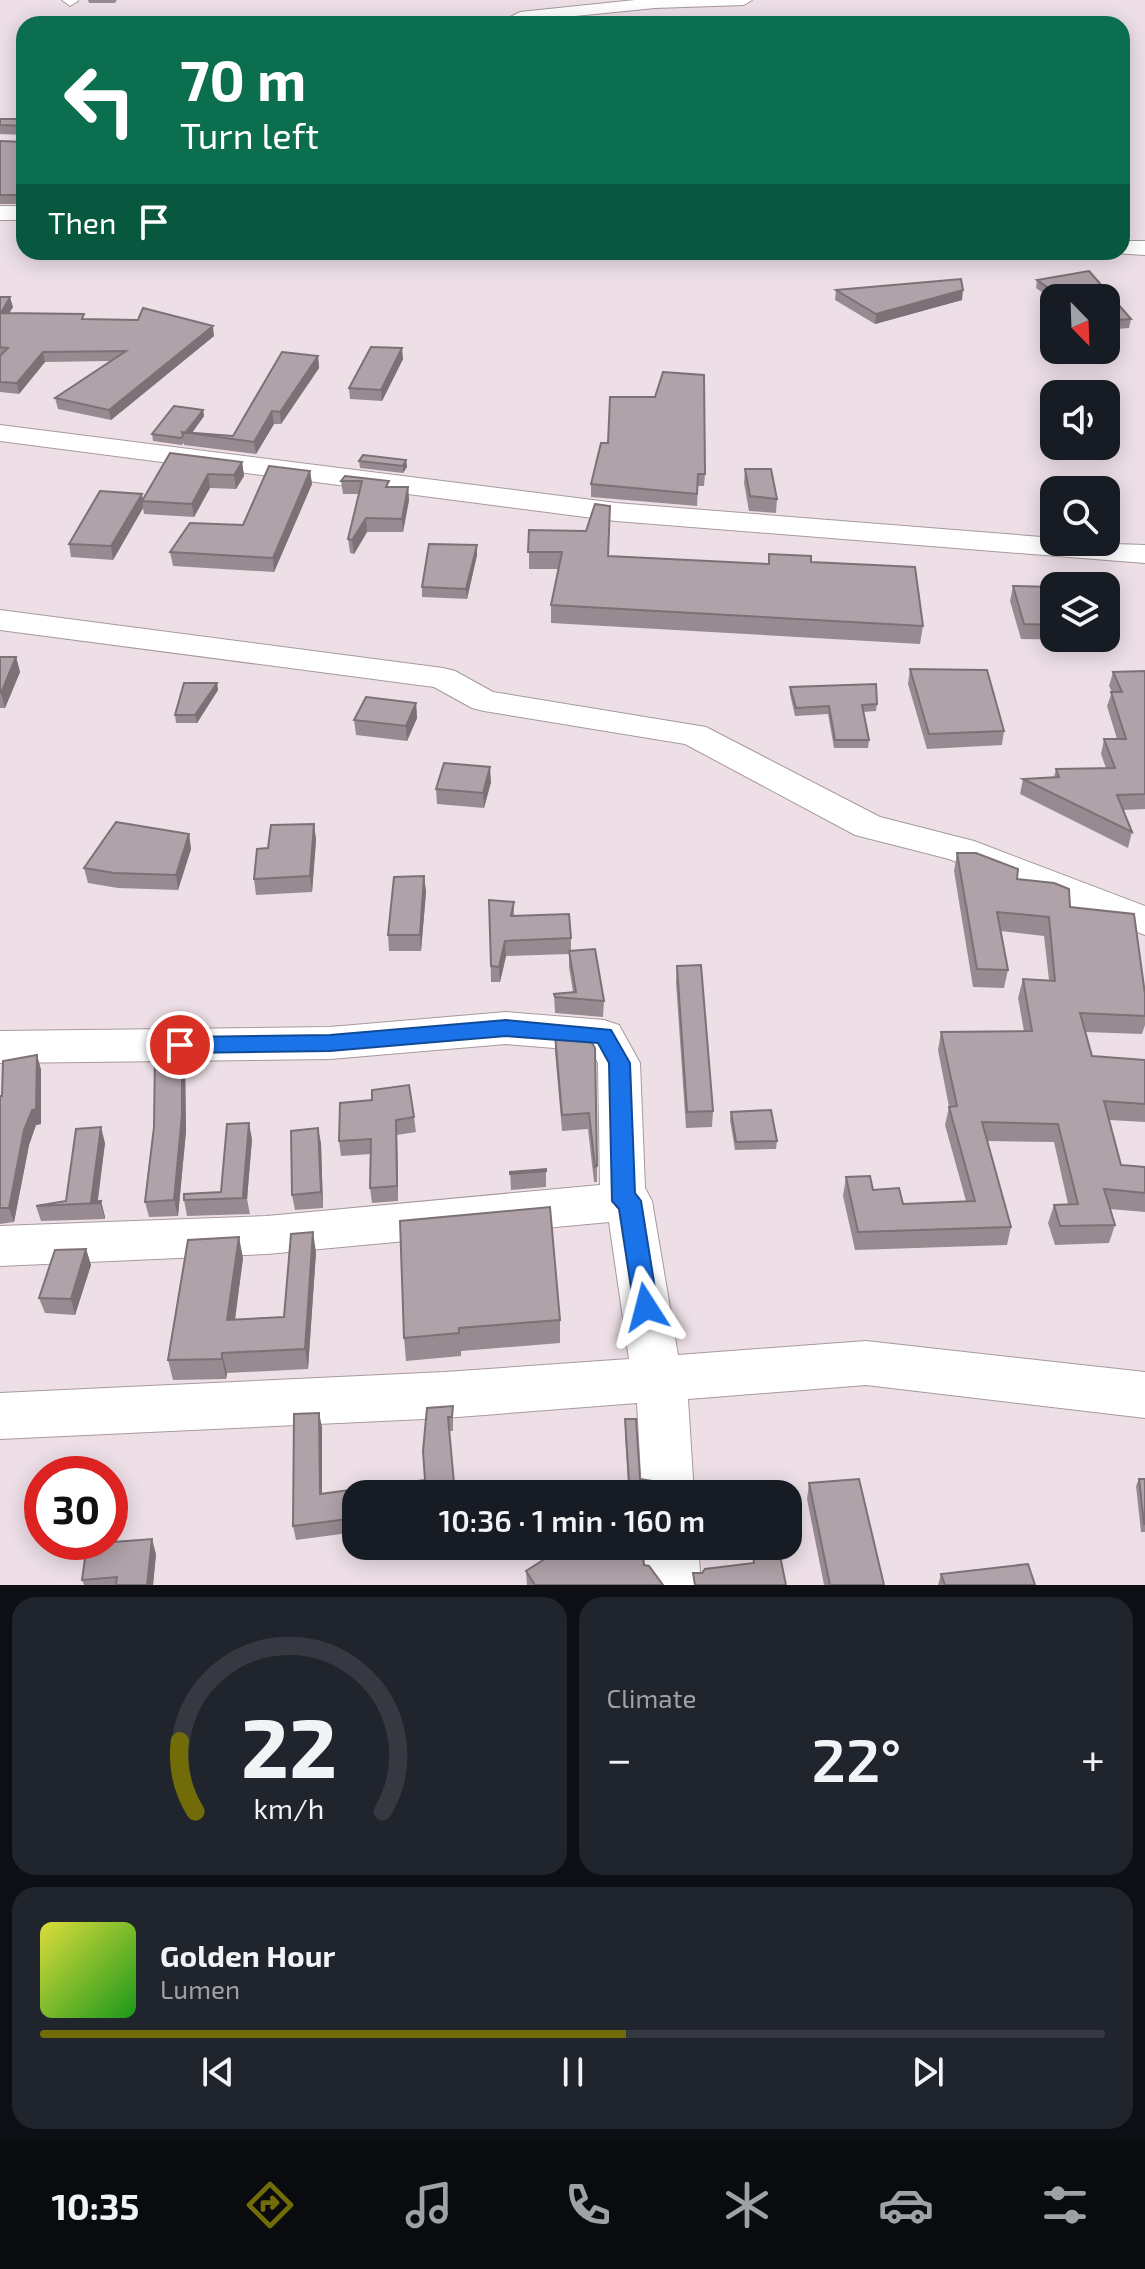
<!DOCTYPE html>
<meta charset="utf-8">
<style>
body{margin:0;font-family:"Exo 2",sans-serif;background:#20242c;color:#f1f3f6;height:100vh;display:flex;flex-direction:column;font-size:30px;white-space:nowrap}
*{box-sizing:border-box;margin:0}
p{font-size:26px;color:#9ea1a6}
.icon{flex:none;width:44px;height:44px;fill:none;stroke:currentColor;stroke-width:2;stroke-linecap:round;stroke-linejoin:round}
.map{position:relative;height:1585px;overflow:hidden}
.details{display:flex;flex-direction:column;gap:12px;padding:12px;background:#0d0f14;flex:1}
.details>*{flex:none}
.top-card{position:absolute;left:16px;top:16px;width:1114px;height:244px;border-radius:24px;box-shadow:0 4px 20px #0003;background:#0b6e4f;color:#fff;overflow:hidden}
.needle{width:52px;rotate:157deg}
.controls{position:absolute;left:1040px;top:284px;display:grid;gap:16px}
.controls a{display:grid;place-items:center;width:80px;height:80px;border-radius:16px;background:#171b24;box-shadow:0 4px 20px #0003;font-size:40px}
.speed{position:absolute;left:24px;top:1456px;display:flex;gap:16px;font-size:40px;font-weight:700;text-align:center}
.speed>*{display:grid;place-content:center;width:104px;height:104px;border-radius:50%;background:#171b24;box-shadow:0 4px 20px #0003;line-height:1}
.speed .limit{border:12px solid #d22;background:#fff;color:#111}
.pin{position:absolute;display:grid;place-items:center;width:68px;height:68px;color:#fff;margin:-34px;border:4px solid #fff;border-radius:50%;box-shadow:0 2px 8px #0007}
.me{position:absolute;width:88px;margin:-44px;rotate:351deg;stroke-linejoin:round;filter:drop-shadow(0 0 6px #0008)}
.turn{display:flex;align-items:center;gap:28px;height:168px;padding:0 32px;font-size:36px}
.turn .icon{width:104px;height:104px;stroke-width:2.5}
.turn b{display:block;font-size:56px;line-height:68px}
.then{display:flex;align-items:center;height:76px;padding:0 32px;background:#0003;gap:16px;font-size:30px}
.big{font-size:60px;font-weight:600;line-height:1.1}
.details .tile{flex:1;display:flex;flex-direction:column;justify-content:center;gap:12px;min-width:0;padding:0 28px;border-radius:24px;background:#20242c}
.details .dial{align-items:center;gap:0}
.dial svg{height:208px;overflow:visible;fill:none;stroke:#363941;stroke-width:7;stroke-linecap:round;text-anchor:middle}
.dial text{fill:#f1f3f6;stroke:none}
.song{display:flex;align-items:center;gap:24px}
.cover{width:96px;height:96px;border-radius:12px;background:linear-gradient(135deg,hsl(60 70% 55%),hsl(120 70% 35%))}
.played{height:8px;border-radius:4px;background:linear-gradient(90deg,#716c08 55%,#363941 55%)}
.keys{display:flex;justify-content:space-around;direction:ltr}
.heat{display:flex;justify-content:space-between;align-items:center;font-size:44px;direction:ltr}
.details .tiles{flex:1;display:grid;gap:12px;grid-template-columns:1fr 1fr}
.tile:last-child{grid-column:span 2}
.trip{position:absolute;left:342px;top:1480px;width:460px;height:80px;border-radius:24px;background:#171b24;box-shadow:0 4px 20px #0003;font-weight:600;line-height:80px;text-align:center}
.menu{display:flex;height:128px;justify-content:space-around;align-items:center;background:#090b0e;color:#9ea1a6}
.menu .icon{width:56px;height:56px}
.menu .on{color:#716c08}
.menu b{font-size:36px;color:#f1f3f6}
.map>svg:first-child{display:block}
</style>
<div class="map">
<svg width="1145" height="1585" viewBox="0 0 1145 1585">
<rect width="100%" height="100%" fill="#eedfe7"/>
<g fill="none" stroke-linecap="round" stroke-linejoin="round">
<g stroke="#a799a0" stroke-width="2">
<path id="minor" d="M62 0H78V1L70 6Z
M635 0H752L744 5 655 8 496 24 520 12Z
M0 206H24V220H0Z
M1122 241H1145V255L1114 253 1122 252Z
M0 425 616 503 1054 538V542L1145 545V563L616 521 0 441Z
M0 610 443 668 455 671 493 692 706 727 880 817 974 841 1145 906V935L949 859 855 835 685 744 484 711 472 708 434 687 0 630Z
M506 1012 604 1020 619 1025 640 1063 645 1188 652 1201 678 1355 866 1341 1145 1372V1418L866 1385 688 1399 694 1494H642L637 1403 445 1418 0 1439V1393L445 1372 629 1359 609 1222 267 1254 0 1266V1226L267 1216 600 1185 598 1063 591 1051 506 1044 330 1059 0 1063V1031L330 1027Z
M644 1546H698L701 1585H645Z"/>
</g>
<use href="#minor" fill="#fff" fill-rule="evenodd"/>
</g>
<path fill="#978b91" d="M88 0H117L115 3H89Z
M0 119H24V135L0 134Z
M0 141 24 142V204H0Z
M1089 271 1131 319 1129 328 1106 330V298H1054V301L1036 288 1037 280Z
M836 290 962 300 875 324 835 300Z
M0 297 13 307 9 313 85 319 214 336 111 420 58 409 55 398 110 361 45 362 19 394 0 392Z
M318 356 319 368 281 424H274L256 454 184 445V443L182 445 153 441 152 434 203 410 204 416 192 433 233 436Z
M403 359 382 401 350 399 349 388Z
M601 443 705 474 704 486H698L697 506 591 497V484Z
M406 460 407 467 403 473 360 468 359 461Z
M242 462 244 476 236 489 210 488 194 517 144 514 143 508 113 560 71 557 69 544 142 494 143 499Z
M745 469 777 499 776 513 749 511 744 483Z
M310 471 312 484 274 572 173 566 170 552 243 525Z
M345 476 389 487H408L409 500 403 532H367L354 554 350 553 348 539 359 494H343L341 481Z
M529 530 608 556 768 564 811 562 923 626 920 644 551 623V605L558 569H529Z
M477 545V555L467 599 422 597V587Z
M1013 586 1054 587V638H1082V640L1021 639 1010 601Z
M0 657H16L20 672 5 708H0Z
M910 669 1004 731 1002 745 927 749 908 684Z
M1145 671V809L1123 810 1132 832 1128 848 1020 794 1023 779 1054 777 1056 769 1106 768 1101 754 1104 739H1117L1107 706 1112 692 1109 686 1113 672Z
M217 683 218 690 197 723H176L175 715Z
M790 687 877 704 876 711 863 712 869 740 868 748H834L828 714 795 716 790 694Z
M416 703 417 718 407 741 356 735 354 720Z
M491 782 484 808 437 804 436 789Z
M314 824 316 840 312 892 256 895 254 879 268 848Z
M189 834 191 849 178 890 118 888 88 883 84 868Z
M957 853 1017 879 1070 907 1145 994V1025L1142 1034 1085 1032 1092 1056 1145 1060V1122L1109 1120 1121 1165 1145 1167V1212L1110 1209 1115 1225 1109 1243 1055 1245 1048 1223 1054 1205 1068 1204 1054 1142 987 1141 1011 1227 1007 1245 855 1250 843 1196 846 1177 903 1204 966 1201 945 1125 949 1107 938 1050 941 1032 1024 1031 1018 998 1023 979 1049 980 1044 936 1001 931 1008 970 1004 988 973 987 954 871Z
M424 876 426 892 421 951H389L388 935Z
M489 900 514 902V916L571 938V951L604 1001 603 1017 555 1013 554 994 573 992 569 967V954L506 956 500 982H491Z
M677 966 713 1111 712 1127 686 1128 676 982Z
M555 1035 589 1038 597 1166V1182H594L588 1129 562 1131 555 1051Z
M37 1055 41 1070V1124L36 1125 29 1145 14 1222 0 1224V1096H2Z
M185 1064 186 1131 178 1216 149 1217 145 1202Z
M340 1103 414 1117 416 1132 397 1135 398 1201 372 1203 370 1188 371 1154 341 1156 339 1141Z
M731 1112 777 1141 776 1149 735 1150 730 1120Z
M318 1128 321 1144 323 1208 295 1210 292 1195Z
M252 1139 247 1199 250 1214 187 1216 184 1200 221 1192Z
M105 1143 98 1201H101L105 1217V1219L41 1221 36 1206 66 1201Z
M546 1169V1187L511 1190 510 1172Z
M400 1221 560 1320V1343L461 1351V1356L406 1361 404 1338Z
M86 1249 91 1265 75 1315 45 1313 39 1298Z
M316 1252 308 1369 227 1373 226 1379 173 1380 168 1360 243 1258 235 1320 284 1317Z
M453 1406V1431H449L455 1494H356V1532L296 1540 293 1526 322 1427V1494L425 1480Z
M625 1419 640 1479 628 1482 625 1435Z
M1139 1479H1145V1532H1141L1136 1486Z
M809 1483 884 1585H824L807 1499Z
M156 1554 153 1585H84L82 1580Z
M644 1565 663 1585H527L526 1571Z
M941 1574 1035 1585H938Z"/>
<path fill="#7b7176" d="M963 290 962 300 875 324 876 314Z
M10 297 13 307 3 323 1 313Z
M213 326 214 336 111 420 109 410Z
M402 348 403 359 382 401 381 390Z
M43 352 45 362 19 394 17 383Z
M318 356 319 368 281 424 280 412Z
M203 410 204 416 191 434 185 433Z
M272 411 274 424 256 454 254 442Z
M406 460 407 467 403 473V466Z
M242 462 244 476 236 489 234 475Z
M310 471 312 484 274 572 273 558Z
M208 474 210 488 194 517 192 504Z
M408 487 409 500 403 532 402 519Z
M142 494 143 508 113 560 111 546Z
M366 518 367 532 354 554 352 540Z
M477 545V555L467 599 466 589Z
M16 657 20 672 5 708 1 693Z
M217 683 218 690 197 723 195 715Z
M416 703 417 718 407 741 406 726Z
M490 767 491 782 484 808 483 793Z
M314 824 316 840 312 892 310 876Z
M189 834 191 849 178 890 176 875Z
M424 876 426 892 421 951 420 935Z
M505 941 506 956 500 982 499 967Z
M182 1048 185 1064 186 1131 178 1216 174 1200Z
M37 1055 41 1070V1124L36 1125 29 1145 14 1222 9 1208Z
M396 1120 397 1135 398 1201 397 1186Z
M249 1123 252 1139 247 1199V1198H243Z
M101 1127 105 1143 97 1203 91 1202Z
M318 1128 321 1144 323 1208 321 1192Z
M101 1201 105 1217V1219L100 1203Z
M313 1232 316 1252 308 1369 305 1349Z
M239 1237 243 1258 232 1341 227 1320Z
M86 1249 91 1265 75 1315 71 1299Z
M222 1353 227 1373 226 1379 222 1359Z
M319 1413 322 1427V1508L320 1494Z
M152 1539 156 1554 153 1585H147Z"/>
<path fill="#b0a2a9" stroke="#7b7176" stroke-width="2" d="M0 119H24V126L0 125Z
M0 141 24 142V195H0Z
M1089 271 1131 319 1106 321V298H1063L1037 280Z
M961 279 963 290 876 314 836 290Z
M0 297H10L1 313 84 314 82 319 138 320 143 308 213 326 109 410 55 398 126 351 43 352 17 383 0 382V356L8 348 0 347Z
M371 347 402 348 381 390 349 388Z
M282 352 318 356 280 412 272 411 254 442 182 432 233 436Z
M663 372 704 375 705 474H698L697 494 591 484 601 443H608L610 397H655Z
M174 406 203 410 185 433 182 432 183 436 181 438 152 434Z
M170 453 242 462 234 475 208 474 192 504 142 501Z
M363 455 406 460 403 466 359 461Z
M269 466 310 471 273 558 170 552 190 523 243 525Z
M745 469H771L777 499 750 496Z
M345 476 389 481 386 487H408L402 519 366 518 352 540 348 539 362 481H341Z
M100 491 142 494 111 546 69 544Z
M595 504 610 506 608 556 769 564V554L811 556V562L915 567 923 626 551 605 562 552H528L529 530 586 531Z
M429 544 477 545 466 589 422 587Z
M1013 586 1054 587V625L1024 624Z
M0 657H16L1 693H0Z
M910 669 987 670 1004 731 929 734Z
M1145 671V794L1117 795 1132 832 1023 779 1059 777 1056 769 1115 768 1104 739H1126L1111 692H1122L1113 672Z
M184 683H217L195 715H175Z
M876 684 877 704 862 705 869 740H835L829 706 796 708 790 687Z
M366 697 416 703 406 726 354 720Z
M444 763 490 767 483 793 436 789Z
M116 822 189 834 176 875 114 873 84 868Z
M314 824 310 876 254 879 257 849 268 848 271 825Z
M957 853H976L1018 869 1017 879 1054 883 1069 889 1070 907 1134 914 1145 994V1016L1080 1013 1092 1056 1145 1060V1104L1104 1101 1121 1165 1145 1167V1193L1104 1189 1115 1225 1060 1226 1054 1205 1078 1204 1058 1124 982 1122 1011 1227 858 1232 846 1177 870 1176 873 1190 899 1188 903 1204 975 1201 949 1107 957 1106 941 1032 1032 1031 1023 979 1055 981 1049 917 997 912 1008 970 977 969Z
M424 876 420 935H388L394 877Z
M489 900 514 902 511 916 569 914 571 938 505 941 499 967 491 966Z
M595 949 604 1001 555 997 554 994 576 992 569 951Z
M701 965 713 1111 687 1112 677 966Z
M555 1035 589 1038 595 1048 597 1166 595 1167 589 1113 562 1115Z
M182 1048V1115L174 1200 145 1202 154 1127 155 1051Z
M37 1055 36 1109 32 1110 24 1130 9 1208H0V1096H2L3 1061Z
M409 1085 414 1117 396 1120 397 1186 370 1188 371 1139 339 1141 340 1103 372 1100V1090Z
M771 1110 777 1141 736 1142 731 1112Z
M249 1123 243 1196 247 1198 184 1200V1194L221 1192 227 1124Z
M101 1127 91 1202 101 1201 100 1203 36 1206 66 1201 76 1129Z
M318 1128 321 1192 292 1195 291 1131Z
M546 1169V1171L510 1174V1172Z
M550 1207 560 1320 459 1328V1333L404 1338 400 1221Z
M313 1232 305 1349 222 1353V1359L168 1360 188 1240 239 1237 227 1320 284 1317 291 1234Z
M86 1249 71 1299 39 1298 55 1250Z
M453 1406 452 1417H448L455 1494H356V1518L293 1526 294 1414 319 1413 320 1494 425 1480 423 1451 427 1408Z
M625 1419H636L640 1479 659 1482 660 1494H490V1487L629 1482Z
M859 1479 884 1585H830L809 1483Z
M1139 1479H1145V1524H1144Z
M152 1539 147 1585H116L117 1577 82 1580 87 1544Z
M565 1546H635L643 1558 644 1565 649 1566 663 1585H535L526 1571Z
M779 1551 786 1585H695L693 1573H702L705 1569 754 1563 753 1555Z
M1028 1564 1035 1585H945L941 1574Z"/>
<path fill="#1a73e8" stroke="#114b97" stroke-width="2" d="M506 1020 611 1030 630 1063 635 1193 641 1201 658 1307 654 1314 646 1317 637 1314 634 1307 619 1209 612 1201 609 1063 598 1043 506 1036 330 1051 180 1053 173 1051 170 1045 173 1039 180 1037 330 1035Z"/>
</svg>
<div class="controls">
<a><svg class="needle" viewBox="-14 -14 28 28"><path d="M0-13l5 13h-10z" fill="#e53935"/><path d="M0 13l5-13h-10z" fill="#9ea1a6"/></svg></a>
<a><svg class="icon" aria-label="sound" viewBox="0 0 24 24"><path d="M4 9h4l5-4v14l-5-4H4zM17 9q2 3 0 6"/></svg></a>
<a><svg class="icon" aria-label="search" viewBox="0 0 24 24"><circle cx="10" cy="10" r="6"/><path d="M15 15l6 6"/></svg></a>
<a><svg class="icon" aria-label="layers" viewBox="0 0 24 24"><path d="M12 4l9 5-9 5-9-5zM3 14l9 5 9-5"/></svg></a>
</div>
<div class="speed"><div class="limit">30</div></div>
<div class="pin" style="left:180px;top:1045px;background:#d93025"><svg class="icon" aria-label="arrive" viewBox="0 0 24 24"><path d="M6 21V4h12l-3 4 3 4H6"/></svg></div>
<svg class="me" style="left:646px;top:1307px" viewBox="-20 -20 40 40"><path d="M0-17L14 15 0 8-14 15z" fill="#1a73e8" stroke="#fff" stroke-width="4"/></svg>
<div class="trip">10:36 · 1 min · 160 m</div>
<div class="top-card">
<div class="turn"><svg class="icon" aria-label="left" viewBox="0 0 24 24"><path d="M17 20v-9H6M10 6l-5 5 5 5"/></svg><div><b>70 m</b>Turn left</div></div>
<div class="then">Then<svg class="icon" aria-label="arrive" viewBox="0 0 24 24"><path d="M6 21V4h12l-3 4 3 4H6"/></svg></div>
</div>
</div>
<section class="details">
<div class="tiles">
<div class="tile dial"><svg viewBox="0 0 100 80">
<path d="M14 69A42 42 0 1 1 86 69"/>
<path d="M14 69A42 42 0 0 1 8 42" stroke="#716c08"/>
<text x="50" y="56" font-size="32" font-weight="700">22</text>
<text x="50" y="72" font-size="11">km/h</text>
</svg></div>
<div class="tile"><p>Climate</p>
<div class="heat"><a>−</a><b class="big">22°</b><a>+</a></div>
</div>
<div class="tile">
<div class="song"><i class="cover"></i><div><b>Golden Hour</b><p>Lumen</p></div></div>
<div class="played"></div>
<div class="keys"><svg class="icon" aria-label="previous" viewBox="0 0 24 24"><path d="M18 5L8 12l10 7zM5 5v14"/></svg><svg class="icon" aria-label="pause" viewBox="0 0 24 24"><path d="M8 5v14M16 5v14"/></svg><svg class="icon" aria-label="next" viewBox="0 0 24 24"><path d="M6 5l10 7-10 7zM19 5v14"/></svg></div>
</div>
</div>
</section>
<nav class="menu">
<b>10:35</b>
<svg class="icon on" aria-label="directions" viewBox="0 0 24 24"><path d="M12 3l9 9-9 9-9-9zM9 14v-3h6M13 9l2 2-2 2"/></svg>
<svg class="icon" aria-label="music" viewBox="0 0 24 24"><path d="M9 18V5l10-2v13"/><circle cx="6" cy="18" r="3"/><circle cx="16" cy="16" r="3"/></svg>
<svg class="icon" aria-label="phone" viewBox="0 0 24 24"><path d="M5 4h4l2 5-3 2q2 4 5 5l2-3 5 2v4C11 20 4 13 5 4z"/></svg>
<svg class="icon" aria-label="climate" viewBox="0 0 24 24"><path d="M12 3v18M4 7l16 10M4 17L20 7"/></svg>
<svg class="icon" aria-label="car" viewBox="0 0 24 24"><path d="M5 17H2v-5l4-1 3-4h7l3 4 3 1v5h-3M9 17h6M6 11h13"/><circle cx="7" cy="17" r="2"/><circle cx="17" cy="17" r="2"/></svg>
<svg class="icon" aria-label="filters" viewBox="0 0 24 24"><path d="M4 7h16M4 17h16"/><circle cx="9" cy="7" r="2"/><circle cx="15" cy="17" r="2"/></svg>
</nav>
